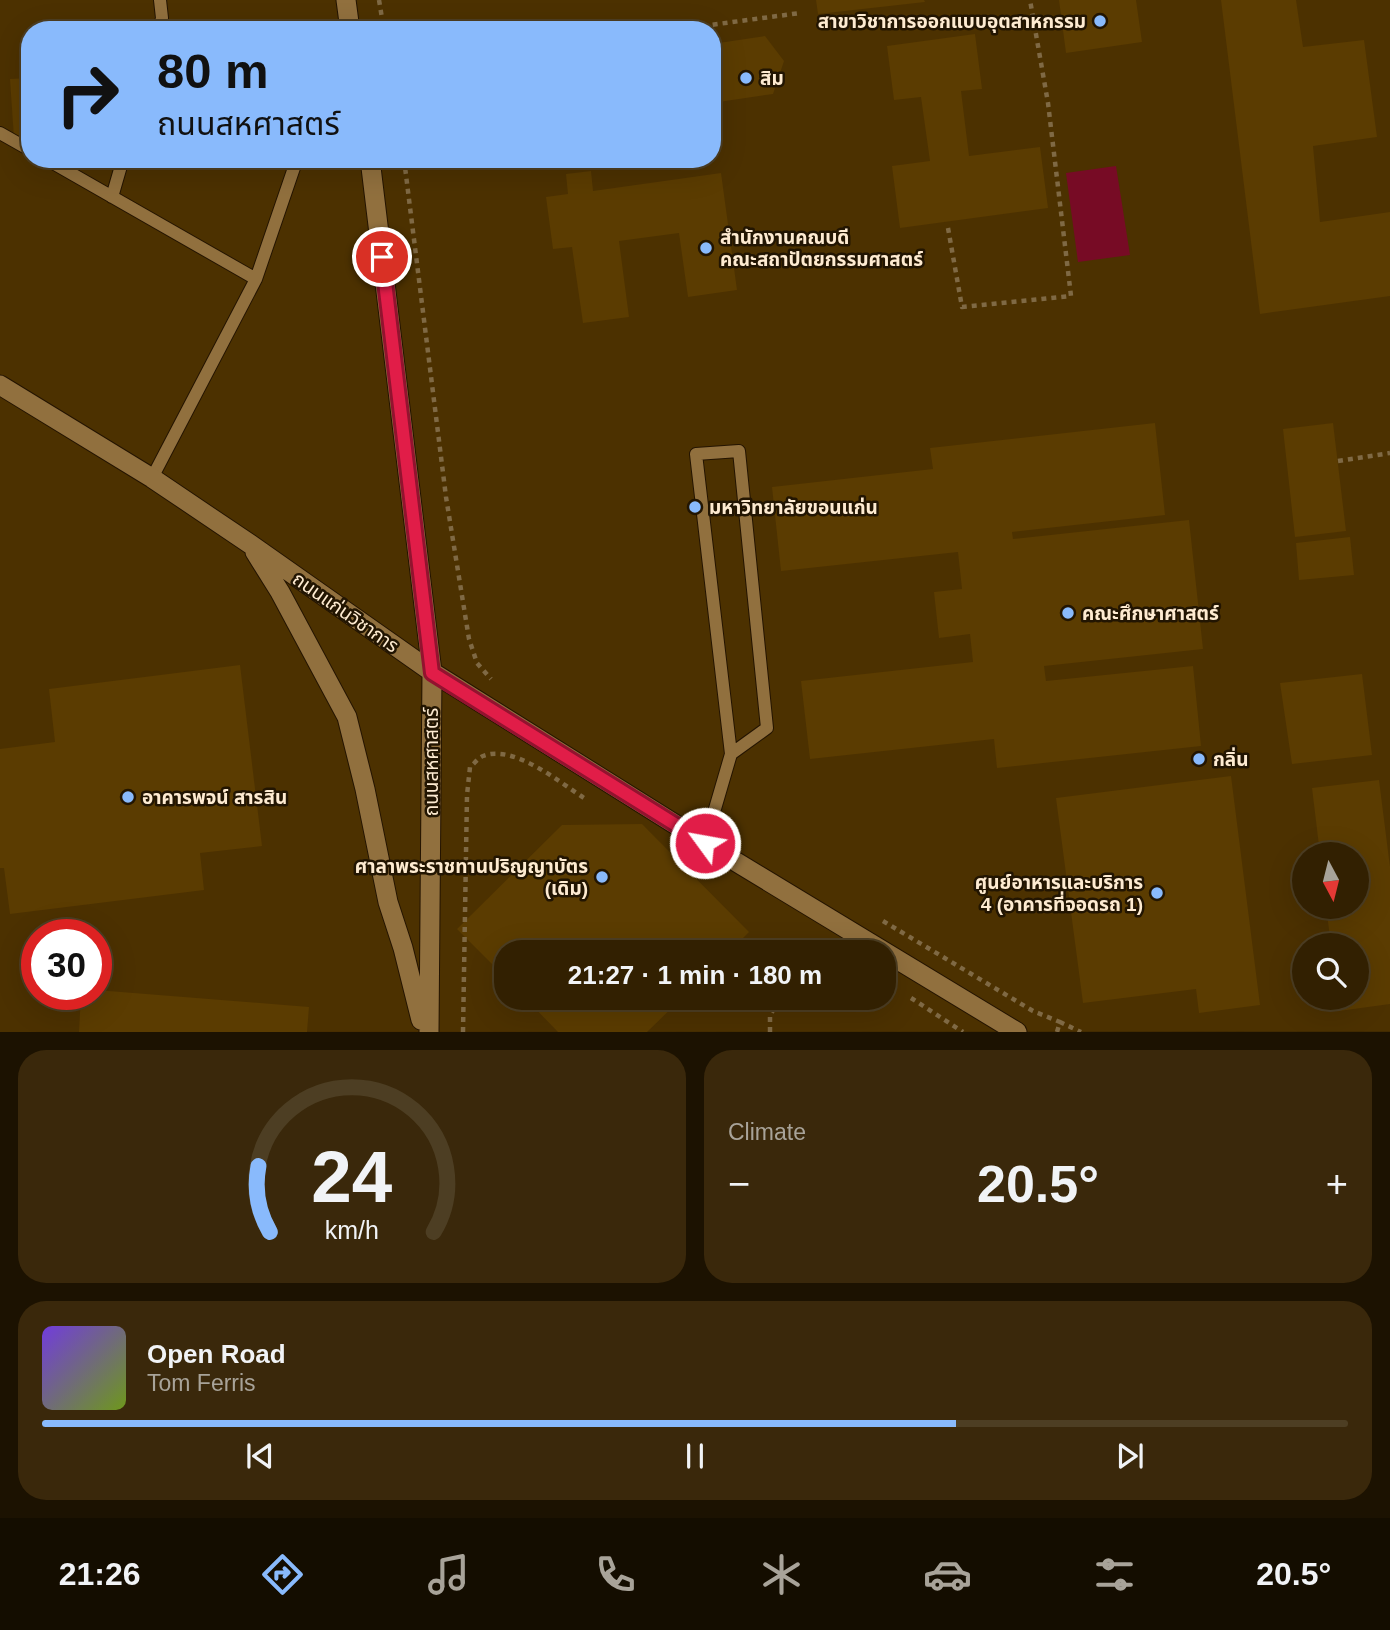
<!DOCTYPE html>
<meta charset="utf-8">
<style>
body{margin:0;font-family:Helvetica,"Noto Sans Thai",sans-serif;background:#3a280b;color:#f1f3f6;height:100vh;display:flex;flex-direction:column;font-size:26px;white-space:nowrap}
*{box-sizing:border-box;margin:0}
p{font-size:23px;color:#a8a399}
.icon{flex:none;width:38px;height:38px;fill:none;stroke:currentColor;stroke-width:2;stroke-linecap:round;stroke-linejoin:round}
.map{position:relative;height:1032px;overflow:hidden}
.sheet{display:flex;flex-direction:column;gap:18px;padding:18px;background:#1c1201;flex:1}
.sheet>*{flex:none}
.guide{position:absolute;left:21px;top:21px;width:700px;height:147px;border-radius:28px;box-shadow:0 7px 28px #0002,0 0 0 2px #4d3e23;background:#89bafc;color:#111;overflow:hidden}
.needle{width:46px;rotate:173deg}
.tools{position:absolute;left:1292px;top:842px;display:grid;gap:14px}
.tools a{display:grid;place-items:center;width:77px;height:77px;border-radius:50%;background:#322001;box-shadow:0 7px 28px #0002,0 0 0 2px #4d3e23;font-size:35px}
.speed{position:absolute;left:21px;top:919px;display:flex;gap:14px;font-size:35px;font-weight:700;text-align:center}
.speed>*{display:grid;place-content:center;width:91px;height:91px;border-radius:50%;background:#322001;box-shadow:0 7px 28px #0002,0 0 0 2px #4d3e23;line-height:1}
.speed .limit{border:10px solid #d22;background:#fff;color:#111}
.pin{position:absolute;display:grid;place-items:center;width:60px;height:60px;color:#fff;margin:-30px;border:4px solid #fff;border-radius:50%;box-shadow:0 2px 7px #0007}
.me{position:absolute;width:77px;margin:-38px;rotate:302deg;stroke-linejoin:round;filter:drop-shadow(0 0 5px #0008)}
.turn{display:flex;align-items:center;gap:24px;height:147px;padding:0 21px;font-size:32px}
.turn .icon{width:91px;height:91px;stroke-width:2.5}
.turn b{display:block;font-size:49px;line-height:60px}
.big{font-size:52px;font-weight:700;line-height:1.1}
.sheet .tile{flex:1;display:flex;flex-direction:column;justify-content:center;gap:10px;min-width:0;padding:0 24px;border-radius:28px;background:#3a280b}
.sheet .dial{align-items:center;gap:0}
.dial svg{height:182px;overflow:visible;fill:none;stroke:#4d3e23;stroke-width:7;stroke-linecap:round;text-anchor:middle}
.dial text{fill:#f1f3f6;stroke:none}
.song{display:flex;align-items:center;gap:21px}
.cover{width:84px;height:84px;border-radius:10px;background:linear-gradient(135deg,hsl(260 70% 55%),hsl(80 70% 35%))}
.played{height:7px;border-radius:4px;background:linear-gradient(90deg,#89bafc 70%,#4d3e23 70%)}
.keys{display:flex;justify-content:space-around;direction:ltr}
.heat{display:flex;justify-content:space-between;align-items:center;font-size:38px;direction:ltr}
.sheet .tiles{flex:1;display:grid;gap:18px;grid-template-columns:1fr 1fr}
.tile:last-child{grid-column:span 2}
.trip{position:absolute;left:494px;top:940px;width:402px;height:70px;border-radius:28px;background:#322001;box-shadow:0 7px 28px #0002,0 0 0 2px #4d3e23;font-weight:700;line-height:70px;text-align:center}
.menu{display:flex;height:112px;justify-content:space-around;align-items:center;background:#140d00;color:#a8a399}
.menu .icon{width:49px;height:49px}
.menu .current{color:#89bafc}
.menu b{font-size:32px;color:#f1f3f6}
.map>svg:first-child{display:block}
</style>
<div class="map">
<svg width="1390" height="1032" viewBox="0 0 1390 1032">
<rect width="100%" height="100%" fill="#422b01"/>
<path fill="#4c3100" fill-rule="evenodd" d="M0 0H1390V1031L0 1032ZM30 30H712V159H30ZM1304 854H1356V906H1304ZM37 934H96V994H37ZM1304 945H1356V998H1304ZM506 952H884V998H506Z"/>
<path fill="#770b25" d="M1116 166 1130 255 1078 262 1066 173Z"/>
<path fill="#5b3c01" d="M816 0H924L925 2 818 14Z
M1059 0H1136L1142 42 1066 53Z
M1221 0H1296L1303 47 1364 40 1377 137 1313 146 1320 222 1390 212V296L1260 314Z
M975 34 982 89 961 91 969 156 1040 147 1048 208 900 228 892 166 930 161 921 97 894 100 887 46Z
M765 36 784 61 773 94 712 103V44Z
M30 78V137L14 138 10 79Z
M591 171 593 191 721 173 737 290 688 297 679 233 619 241 629 317 583 323 572 247 553 249 546 197 568 194 566 174Z
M1155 423 1165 515 1012 532 1013 539 1189 520 1203 649 1044 666 1046 681 1193 666 1201 746 997 768 994 739 810 759 801 681 973 662 970 634 939 638 934 592 962 589 958 552 781 571 772 487 933 469 930 448Z
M1333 423 1346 531 1295 537 1283 429Z
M1350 537 1354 575 1299 580 1296 543Z
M240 665 262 846 200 853 204 890 10 914 4 868H0V749L55 742 49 689Z
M1362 674 1372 755 1292 764 1280 683Z
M1231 776 1260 1005 1199 1013 1196 989 1083 1003 1056 798Z
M1379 780 1390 867V1004L1339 1011 1337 998H1356V945H1331L1326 906H1356V854H1320L1312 788Z
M642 824 749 932 729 952H506V978L457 929 562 825Z
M96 990 309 1007 307 1032H79L81 994H96Z
M525 998H682L647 1032H558Z"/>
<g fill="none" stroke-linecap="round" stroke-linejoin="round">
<g stroke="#241400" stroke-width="14">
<path id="service" d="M159 30 162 18 160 0
M0 133 30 150
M46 159 256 279
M112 197 123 159
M152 478 256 279 297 159
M705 843 731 754 696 454 739 451 767 728 731 754"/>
</g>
<g stroke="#241400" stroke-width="21">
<path id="minor" d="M346 0 350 30
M370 159 432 672 429 1032
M0 385 152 478 250 544 432 672 705 843 1017 1032
M255 552 280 592 347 717 365 789 388 902 403 948 421 1020"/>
</g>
<path stroke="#7f6944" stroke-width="4.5" stroke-dasharray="5 5" stroke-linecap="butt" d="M379 0 384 30
M673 30 800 13
M404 159 446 497 469 639 477 663 491 679
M948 228 962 307 1071 296 1048 103 1030 0
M1338 461 1390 453
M883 921 1033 1011 1060 1022
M810 952 820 937
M911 998 963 1032
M463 1032 467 795 470 767C474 764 478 758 483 756 514 744 559 782 584 798
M770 1032V1015L781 998
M1057 1032 1060 1022 1081 1032"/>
<use href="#service" stroke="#91703e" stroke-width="12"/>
<use href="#minor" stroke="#91703e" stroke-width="19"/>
</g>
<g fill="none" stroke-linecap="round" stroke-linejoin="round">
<g stroke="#92132f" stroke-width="18">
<path id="route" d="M382 257 432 673 705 843"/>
</g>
<use href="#route" stroke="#e11d48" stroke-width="12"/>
</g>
<g fill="#89bafc" stroke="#221502" stroke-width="2.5">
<circle cx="1100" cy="21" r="7"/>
<circle cx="746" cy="78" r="7"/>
<circle cx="706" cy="248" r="7"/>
<circle cx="695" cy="507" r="7"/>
<circle cx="1068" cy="613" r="7"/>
<circle cx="1199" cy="759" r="7"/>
<circle cx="128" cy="797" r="7"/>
<circle cx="602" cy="877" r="7"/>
<circle cx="1157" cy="893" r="7"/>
</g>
<g text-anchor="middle" stroke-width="5" stroke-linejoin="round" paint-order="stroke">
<g font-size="19" font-weight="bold" fill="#feebd1" stroke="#221502" text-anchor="start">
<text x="1086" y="28" text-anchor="end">สาขาวิชาการออกแบบอุตสาหกรรม</text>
<text x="760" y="85">สิม</text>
<text x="720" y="244">สำนักงานคณบดี<tspan x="720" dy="22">คณะสถาปัตยกรรมศาสตร์</tspan></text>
<text x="709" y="514">มหาวิทยาลัยขอนแก่น</text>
<text x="1082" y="620">คณะศึกษาศาสตร์</text>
<text x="1213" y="766">กลิ่น</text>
<text x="142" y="804">อาคารพจน์ สารสิน</text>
<text x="588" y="873" text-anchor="end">ศาลาพระราชทานปริญญาบัตร<tspan x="588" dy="22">(เดิม)</tspan></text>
<text x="1143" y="889" text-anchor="end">ศูนย์อาหารและบริการ<tspan x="1143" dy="22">4 (อาคารที่จอดรถ 1)</tspan></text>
</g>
<g font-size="19" fill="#feebd1" stroke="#221502">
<text transform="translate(346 612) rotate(35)" y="7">ถนนแก่นวิชาการ</text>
<text transform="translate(431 762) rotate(-90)" y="7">ถนนสหศาสตร์</text>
</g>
</g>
</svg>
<div class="tools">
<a><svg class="needle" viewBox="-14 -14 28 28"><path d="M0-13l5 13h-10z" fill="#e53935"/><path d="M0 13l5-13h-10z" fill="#a8a399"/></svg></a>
<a><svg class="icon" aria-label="search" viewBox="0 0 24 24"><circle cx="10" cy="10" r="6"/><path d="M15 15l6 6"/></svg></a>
</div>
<div class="speed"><div class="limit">30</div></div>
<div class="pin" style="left:382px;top:257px;background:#d93025"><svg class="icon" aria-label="arrive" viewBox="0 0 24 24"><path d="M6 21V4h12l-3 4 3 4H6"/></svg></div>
<svg class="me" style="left:705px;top:843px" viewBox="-20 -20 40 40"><circle r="17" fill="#e11d48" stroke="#fff" stroke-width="3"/><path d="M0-11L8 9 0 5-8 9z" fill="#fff"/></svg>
<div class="trip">21:27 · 1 min · 180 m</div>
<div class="guide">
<div class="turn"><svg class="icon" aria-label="right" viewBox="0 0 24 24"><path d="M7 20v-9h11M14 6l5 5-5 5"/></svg><div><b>80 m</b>ถนนสหศาสตร์</div></div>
</div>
</div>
<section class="sheet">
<div class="tiles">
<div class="tile dial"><svg viewBox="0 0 100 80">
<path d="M14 69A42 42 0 1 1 86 69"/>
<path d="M14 69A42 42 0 0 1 9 40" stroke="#89bafc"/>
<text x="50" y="56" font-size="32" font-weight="700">24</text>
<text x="50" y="72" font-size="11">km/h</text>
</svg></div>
<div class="tile"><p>Climate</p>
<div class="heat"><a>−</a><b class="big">20.5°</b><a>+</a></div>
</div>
<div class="tile">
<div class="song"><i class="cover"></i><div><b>Open Road</b><p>Tom Ferris</p></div></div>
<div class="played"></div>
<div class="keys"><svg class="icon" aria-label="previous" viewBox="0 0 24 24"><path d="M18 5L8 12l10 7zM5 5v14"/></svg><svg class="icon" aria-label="pause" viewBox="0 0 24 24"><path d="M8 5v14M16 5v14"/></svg><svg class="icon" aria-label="next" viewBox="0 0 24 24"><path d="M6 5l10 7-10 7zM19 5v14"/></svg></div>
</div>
</div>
</section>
<nav class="menu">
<b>21:26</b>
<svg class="icon current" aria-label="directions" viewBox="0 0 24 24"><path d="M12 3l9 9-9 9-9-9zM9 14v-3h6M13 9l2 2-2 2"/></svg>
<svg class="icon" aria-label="music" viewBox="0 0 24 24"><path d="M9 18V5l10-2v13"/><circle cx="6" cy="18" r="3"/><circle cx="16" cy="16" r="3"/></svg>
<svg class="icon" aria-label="phone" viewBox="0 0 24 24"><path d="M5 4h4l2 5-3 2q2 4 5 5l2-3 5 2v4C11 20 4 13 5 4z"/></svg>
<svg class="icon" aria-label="climate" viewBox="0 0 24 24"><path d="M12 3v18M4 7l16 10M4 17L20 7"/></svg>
<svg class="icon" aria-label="car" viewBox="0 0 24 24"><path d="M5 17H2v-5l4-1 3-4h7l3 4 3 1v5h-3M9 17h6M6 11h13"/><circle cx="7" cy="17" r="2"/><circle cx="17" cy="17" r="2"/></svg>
<svg class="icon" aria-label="filters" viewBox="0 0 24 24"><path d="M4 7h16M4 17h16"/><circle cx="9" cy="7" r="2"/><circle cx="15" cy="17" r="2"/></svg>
<b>20.5°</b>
</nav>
